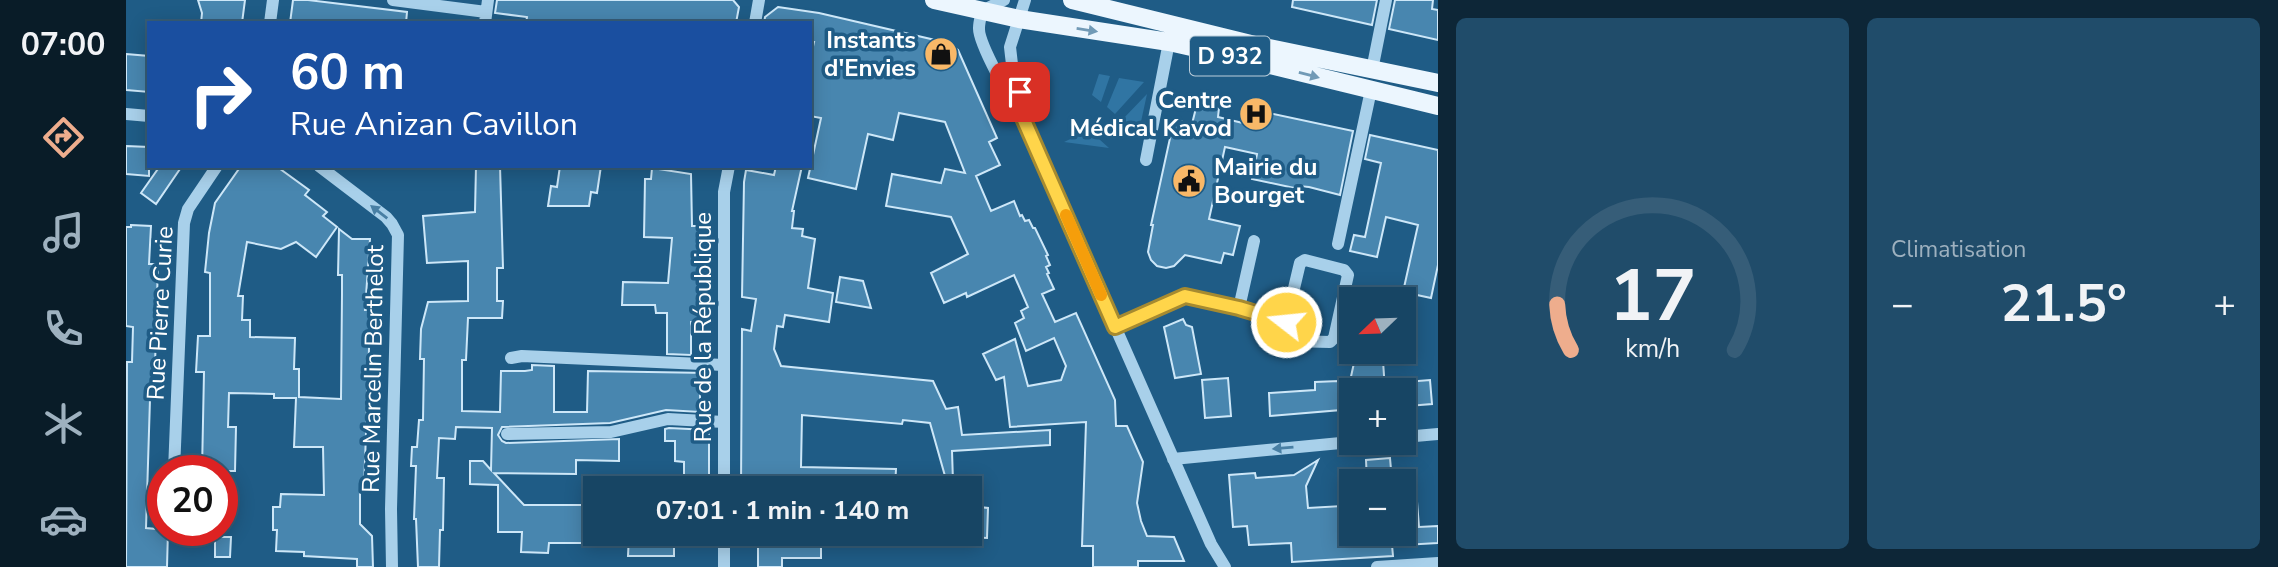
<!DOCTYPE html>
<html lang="fr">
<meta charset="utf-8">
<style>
body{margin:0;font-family:"Nunito Sans",sans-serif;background:#204c6a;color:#f1f3f6;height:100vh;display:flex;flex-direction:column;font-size:26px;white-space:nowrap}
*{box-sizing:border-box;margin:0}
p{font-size:23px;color:#9eb1bf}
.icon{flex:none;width:38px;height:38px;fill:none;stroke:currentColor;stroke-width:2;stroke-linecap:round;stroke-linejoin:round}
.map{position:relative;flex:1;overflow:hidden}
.side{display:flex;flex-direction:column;gap:18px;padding:18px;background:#0d2637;width:840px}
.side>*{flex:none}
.guide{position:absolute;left:21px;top:21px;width:665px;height:147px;border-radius:0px;box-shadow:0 4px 18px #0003,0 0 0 2px #365d78;background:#1a4fa0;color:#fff;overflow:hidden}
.needle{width:46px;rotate:247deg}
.fabs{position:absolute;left:1213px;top:287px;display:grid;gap:14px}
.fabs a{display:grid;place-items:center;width:77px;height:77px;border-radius:0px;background:#174564;box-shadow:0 4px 18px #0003,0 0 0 2px #365d78;font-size:35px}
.speed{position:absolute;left:21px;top:455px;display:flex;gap:14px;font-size:35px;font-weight:700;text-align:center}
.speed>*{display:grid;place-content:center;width:91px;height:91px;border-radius:50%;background:#174564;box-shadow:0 4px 18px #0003,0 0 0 2px #365d78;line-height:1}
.speed .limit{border:10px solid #d22;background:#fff;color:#111}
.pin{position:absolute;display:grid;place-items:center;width:60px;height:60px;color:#fff;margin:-30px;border-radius:14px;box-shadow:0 4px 10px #0006}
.me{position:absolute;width:77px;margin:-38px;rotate:286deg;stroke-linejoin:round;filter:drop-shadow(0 0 5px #0008)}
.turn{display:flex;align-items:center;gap:24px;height:147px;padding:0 28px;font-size:32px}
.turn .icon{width:91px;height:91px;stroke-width:2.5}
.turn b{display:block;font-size:49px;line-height:60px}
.big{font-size:52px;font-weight:700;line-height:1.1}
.side .widget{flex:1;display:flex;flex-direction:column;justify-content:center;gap:10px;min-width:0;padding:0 24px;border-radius:10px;background:#204c6a}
.side .dial{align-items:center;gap:0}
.dial svg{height:182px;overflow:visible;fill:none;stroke:#365d78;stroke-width:7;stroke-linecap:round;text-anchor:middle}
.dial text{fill:#f1f3f6;stroke:none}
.heat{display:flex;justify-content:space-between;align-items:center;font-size:38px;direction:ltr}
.side .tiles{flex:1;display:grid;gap:18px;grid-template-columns:repeat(2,1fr)}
.trip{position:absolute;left:457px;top:476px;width:399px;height:70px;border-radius:0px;background:#174564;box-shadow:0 4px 18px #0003,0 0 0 2px #365d78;font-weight:700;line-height:70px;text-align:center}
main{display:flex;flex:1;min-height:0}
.tab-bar{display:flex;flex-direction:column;width:126px;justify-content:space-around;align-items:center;background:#091c28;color:#9eb1bf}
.tab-bar .icon{width:49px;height:49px}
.tab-bar .active{color:#eead8d}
.tab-bar b{font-size:32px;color:#f1f3f6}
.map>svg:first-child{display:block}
</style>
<main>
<nav class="tab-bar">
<b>07:00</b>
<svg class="icon active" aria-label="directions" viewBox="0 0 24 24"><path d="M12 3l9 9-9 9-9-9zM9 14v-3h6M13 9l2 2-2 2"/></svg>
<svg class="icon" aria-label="music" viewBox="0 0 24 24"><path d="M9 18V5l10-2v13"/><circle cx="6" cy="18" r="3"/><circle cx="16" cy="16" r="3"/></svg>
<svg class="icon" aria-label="phone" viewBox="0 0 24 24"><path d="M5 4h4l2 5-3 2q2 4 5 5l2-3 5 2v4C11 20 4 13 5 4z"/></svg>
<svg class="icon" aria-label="climate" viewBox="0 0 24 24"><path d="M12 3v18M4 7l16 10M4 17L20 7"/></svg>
<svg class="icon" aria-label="car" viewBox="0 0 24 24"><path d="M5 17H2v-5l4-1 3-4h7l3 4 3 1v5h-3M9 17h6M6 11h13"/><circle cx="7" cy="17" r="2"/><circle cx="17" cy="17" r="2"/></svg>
</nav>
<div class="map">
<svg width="1312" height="567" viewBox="0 0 1312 567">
<rect width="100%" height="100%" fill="#1f5c86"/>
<path fill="#3075a3" d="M973 74 984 76 975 102 966 95Z
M993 78 1018 82 989 114 981 107Z
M1021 94 1013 131 996 120Z
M963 130 983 148 938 142Z"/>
<path fill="#4886af" stroke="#cde7f8" stroke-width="2" d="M72 0H119L116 23H75L76 13Z
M167 0H182L281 12 280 23H164Z
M371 0H607L613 7 610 23 575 20V23H400L401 17 369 13Z
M1167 0H1251L1246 25 1166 7Z
M1269 0H1307L1306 9 1312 10V40L1263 29Z
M652 7 693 13 822 43 832 50 871 138 863 142 874 165 850 176 865 211 888 201 894 216 896 215 899 221 903 220 907 228H909L922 255 920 256 924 265 920 267 923 273 921 274 928 289 916 294 929 322 950 313 989 400 990 426H1001L1017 462 1011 503 1015 521 1021 536 1048 537 1058 561H1012V567H967V546H956L960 422 884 427 878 377 870 380 857 354 889 339 902 386 935 380 940 366 928 338 900 351 889 323 898 318 895 311 902 307 888 275 841 297 840 293 818 303 805 273 842 254 825 217 760 206 766 174 815 183 819 169 839 173 819 122 773 113 767 140 742 134 730 189 682 178 695 118 684 116V60L688 42H684V23H638L639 17Z
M0 54 23 56V92L0 90Z
M1071 104 1093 108 1092 117 1125 125 1129 110 1227 131 1214 195 1183 187 1173 186V189L1126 179 1131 154 1099 147 1083 219 1114 226 1107 255 1098 253 1095 263 1059 255 1048 266 1040 268 1031 266 1025 260 1022 252 1027 225H1025L1048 120 1066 124Z
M1244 135 1312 150V265L1305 298 1277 292 1292 225 1260 217 1251 257 1224 251 1228 235 1239 237 1255 163 1239 159Z
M0 146 23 147V176L0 174Z
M34 166H56L30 204 15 193Z
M115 166H150L183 190 179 195 201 212 197 216 211 227 190 257 170 242 155 249 121 242 112 296H117L116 320H124V337L169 338 168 369H173V397L215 399 216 294V275H212L213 229 226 239H244L239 310H244L243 349 238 489H234V524L246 536 247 567H231V559L178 556V552L150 551 151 530H147V507H154L155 494 198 495 197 447H168L170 398H148V394L103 393 102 427H110L109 471H76L78 372H70L72 336H84V273L79 272 83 233 89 203Z
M350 166H374L377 268H371V301H377L376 318H342L340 360H336V411L374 412 375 371H399L406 370V365L428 366V412H461L462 371 583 373V389H574V412L540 410 484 423 376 427 372 435 376 441 380 443 493 439V461L450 460V474L368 473 398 505H469V543H423L422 553 395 552 396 532H372V485L344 484V461H357L365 470 366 428 330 427 329 439 313 438 311 478H318L317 530H314L313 567H292L290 519H288L290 466H285L286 447H291L293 420H297L298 359H294L295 329 302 302 342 301V261L301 263 297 216 349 212Z
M434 166H475L471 193 465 192 463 206H422L425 186 431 187Z
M650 166H676L666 211H668L666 228 677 229 676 236 689 239 682 288 707 293 703 322 659 315 657 327 651 326 648 349 655 366 807 381 820 409 832 407 836 435 924 430V445L826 451 827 482 821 483 804 423 777 420 776 424 676 415 675 467 770 469 769 488H615L616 329 625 331 630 299 616 297 618 182 620 170 648 175Z
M526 168 565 174 566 226H572V238H584V322H565V355L541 354V313H530L529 305H496L497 282 542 283 546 238 518 237 519 179H525Z
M5 225 25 226 23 264H32L28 399H24L20 528 42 530 41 567H0L1 362H6L7 327 0 326V227H5Z
M714 277 737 281 745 308 710 302Z
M1057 319 1060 325 1066 327 1075 374 1049 378 1038 327Z
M1257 361 1259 390H1222L1228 363Z
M1102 378 1105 416 1079 418 1076 380Z
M1304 380 1306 404 1282 406 1280 382Z
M1213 381 1215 410 1144 416 1143 393 1189 390V382Z
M543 428 583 430V488H558V462L549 461V441H539V429Z
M1264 458 1266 481H1241L1240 460Z
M1192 460 1180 486 1182 508 1216 506 1217 533H1225L1227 537 1265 534 1267 556 1166 562 1165 543 1123 545 1121 526 1107 527 1103 475 1129 473 1130 478 1168 475Z
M1278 489H1290L1293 527 1312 526V543L1278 545Z
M844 506 862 508 861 538 844 537Z
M503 534H548V556H502Z
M632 534H695V558H656V567H632Z
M89 537H105L104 557H89Z"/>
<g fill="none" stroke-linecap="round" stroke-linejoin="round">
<path stroke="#a8d0ea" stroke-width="12" d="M267 0 360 12
M878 0 856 11C855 16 853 22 853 28 852 43 886 103 897 118L1085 544 1099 567
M144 23 147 0
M359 23 362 0
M629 23 633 0
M1246 70 1260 0
M0 114 23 116
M896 115 894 92 887 73 884 47 899 0
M1020 160 1043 42
M193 166 260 217 266 224 272 235 265 509 266 567
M1212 244 1245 90
M1179 260 1218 270 1222 275 1208 338 1204 342 1165 341 1160 322 1174 263Z
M1113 308 1128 241
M989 327 1059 296 1113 308 1160 322
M385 358 396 356 598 365
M381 434 485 432 542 419 598 422
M1278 437 1312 434
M1047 459 1225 442
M48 471 58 223 62 209 91 166
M598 488V192L603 166
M598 567V534
M1251 567 1312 563"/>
<path stroke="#ecf6fe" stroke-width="18" d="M808 0 893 19 1043 42 1132 62 1312 106
M946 0 1133 46 1312 83"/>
</g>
<defs><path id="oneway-solid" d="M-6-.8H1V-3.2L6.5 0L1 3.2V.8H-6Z" transform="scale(1.75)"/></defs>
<g fill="#719ab6">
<use href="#oneway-solid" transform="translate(961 30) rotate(9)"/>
<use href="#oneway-solid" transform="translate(1183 75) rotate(15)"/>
</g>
<g fill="#487fa4">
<use href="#oneway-solid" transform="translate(253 212) rotate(-142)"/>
<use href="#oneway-solid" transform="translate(1157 448) rotate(175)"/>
</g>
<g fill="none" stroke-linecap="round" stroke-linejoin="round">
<g stroke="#a68a30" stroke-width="18">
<path id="route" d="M894 92 897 118 989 327 1059 296 1113 308 1160 322"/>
</g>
<use href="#route" stroke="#ffd54a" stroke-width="12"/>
<path stroke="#f59e0b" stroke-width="12" d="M940 215 975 295"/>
</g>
<defs>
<g id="shop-disc" transform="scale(1.75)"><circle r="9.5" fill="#f8b868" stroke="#1f5c86"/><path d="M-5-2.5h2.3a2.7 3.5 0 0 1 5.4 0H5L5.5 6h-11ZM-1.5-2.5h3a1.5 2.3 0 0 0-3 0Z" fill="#111"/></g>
<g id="hospital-disc" transform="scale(1.75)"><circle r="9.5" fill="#f8b868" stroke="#1f5c86"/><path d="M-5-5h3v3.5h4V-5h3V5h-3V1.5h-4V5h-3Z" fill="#111"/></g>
<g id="civic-disc" transform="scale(1.75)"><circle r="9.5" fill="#f8b868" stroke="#1f5c86"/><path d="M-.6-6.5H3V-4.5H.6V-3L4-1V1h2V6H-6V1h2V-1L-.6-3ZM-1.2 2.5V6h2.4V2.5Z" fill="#111"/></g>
</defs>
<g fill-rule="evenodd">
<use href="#shop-disc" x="815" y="54"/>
<use href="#hospital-disc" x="1130" y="114"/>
<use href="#civic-disc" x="1063" y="181"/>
</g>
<g text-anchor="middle" stroke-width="7" stroke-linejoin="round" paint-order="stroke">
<rect fill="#1f5c86" stroke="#bccedb" stroke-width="2" x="1064" y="36.5" width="80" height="39" rx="5"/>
<g font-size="23" font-weight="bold" fill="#fff">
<text x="1104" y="64">D 932</text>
</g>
<g font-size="24" font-weight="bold" fill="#fff" stroke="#1f5c86" text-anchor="end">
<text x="790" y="48">Instants<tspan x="790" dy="28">d'Envies</tspan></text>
<text x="1106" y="108">Centre<tspan x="1106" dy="28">Médical Kavod</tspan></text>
<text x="1088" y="175" text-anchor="start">Mairie du<tspan x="1088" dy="28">Bourget</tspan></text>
</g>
<g font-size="24" fill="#fff" stroke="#1f5c86">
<text transform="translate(34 313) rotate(-87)" y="8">Rue Pierre Curie</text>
<text transform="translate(577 327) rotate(-90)" y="8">Rue de la République</text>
<text transform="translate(247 369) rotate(-89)" y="8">Rue Marcelin Berthelot</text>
</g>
</g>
</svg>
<div class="fabs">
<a><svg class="needle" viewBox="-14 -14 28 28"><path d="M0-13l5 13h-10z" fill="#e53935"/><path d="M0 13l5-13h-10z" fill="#9eb1bf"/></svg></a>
<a>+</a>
<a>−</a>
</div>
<div class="speed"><div class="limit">20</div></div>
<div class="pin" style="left:894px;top:92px;background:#d93025"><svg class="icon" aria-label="arrive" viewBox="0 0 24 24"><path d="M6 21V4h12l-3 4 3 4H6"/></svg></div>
<svg class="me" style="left:1160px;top:322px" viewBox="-20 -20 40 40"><circle r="17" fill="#ffd54a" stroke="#fff" stroke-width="3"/><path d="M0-11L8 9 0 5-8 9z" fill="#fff"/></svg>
<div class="trip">07:01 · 1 min · 140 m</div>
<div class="guide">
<div class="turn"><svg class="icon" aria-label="right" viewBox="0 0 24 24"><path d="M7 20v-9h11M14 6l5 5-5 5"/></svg><div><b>60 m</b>Rue Anizan Cavillon</div></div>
</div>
</div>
<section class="side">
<div class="tiles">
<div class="widget dial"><svg viewBox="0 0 100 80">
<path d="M14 69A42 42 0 1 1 86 69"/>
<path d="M14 69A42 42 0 0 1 8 49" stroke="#eead8d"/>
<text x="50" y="56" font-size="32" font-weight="700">17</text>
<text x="50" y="72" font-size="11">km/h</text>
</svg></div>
<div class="widget"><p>Climatisation</p>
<div class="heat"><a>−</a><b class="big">21.5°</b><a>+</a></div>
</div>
</div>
</section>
</main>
